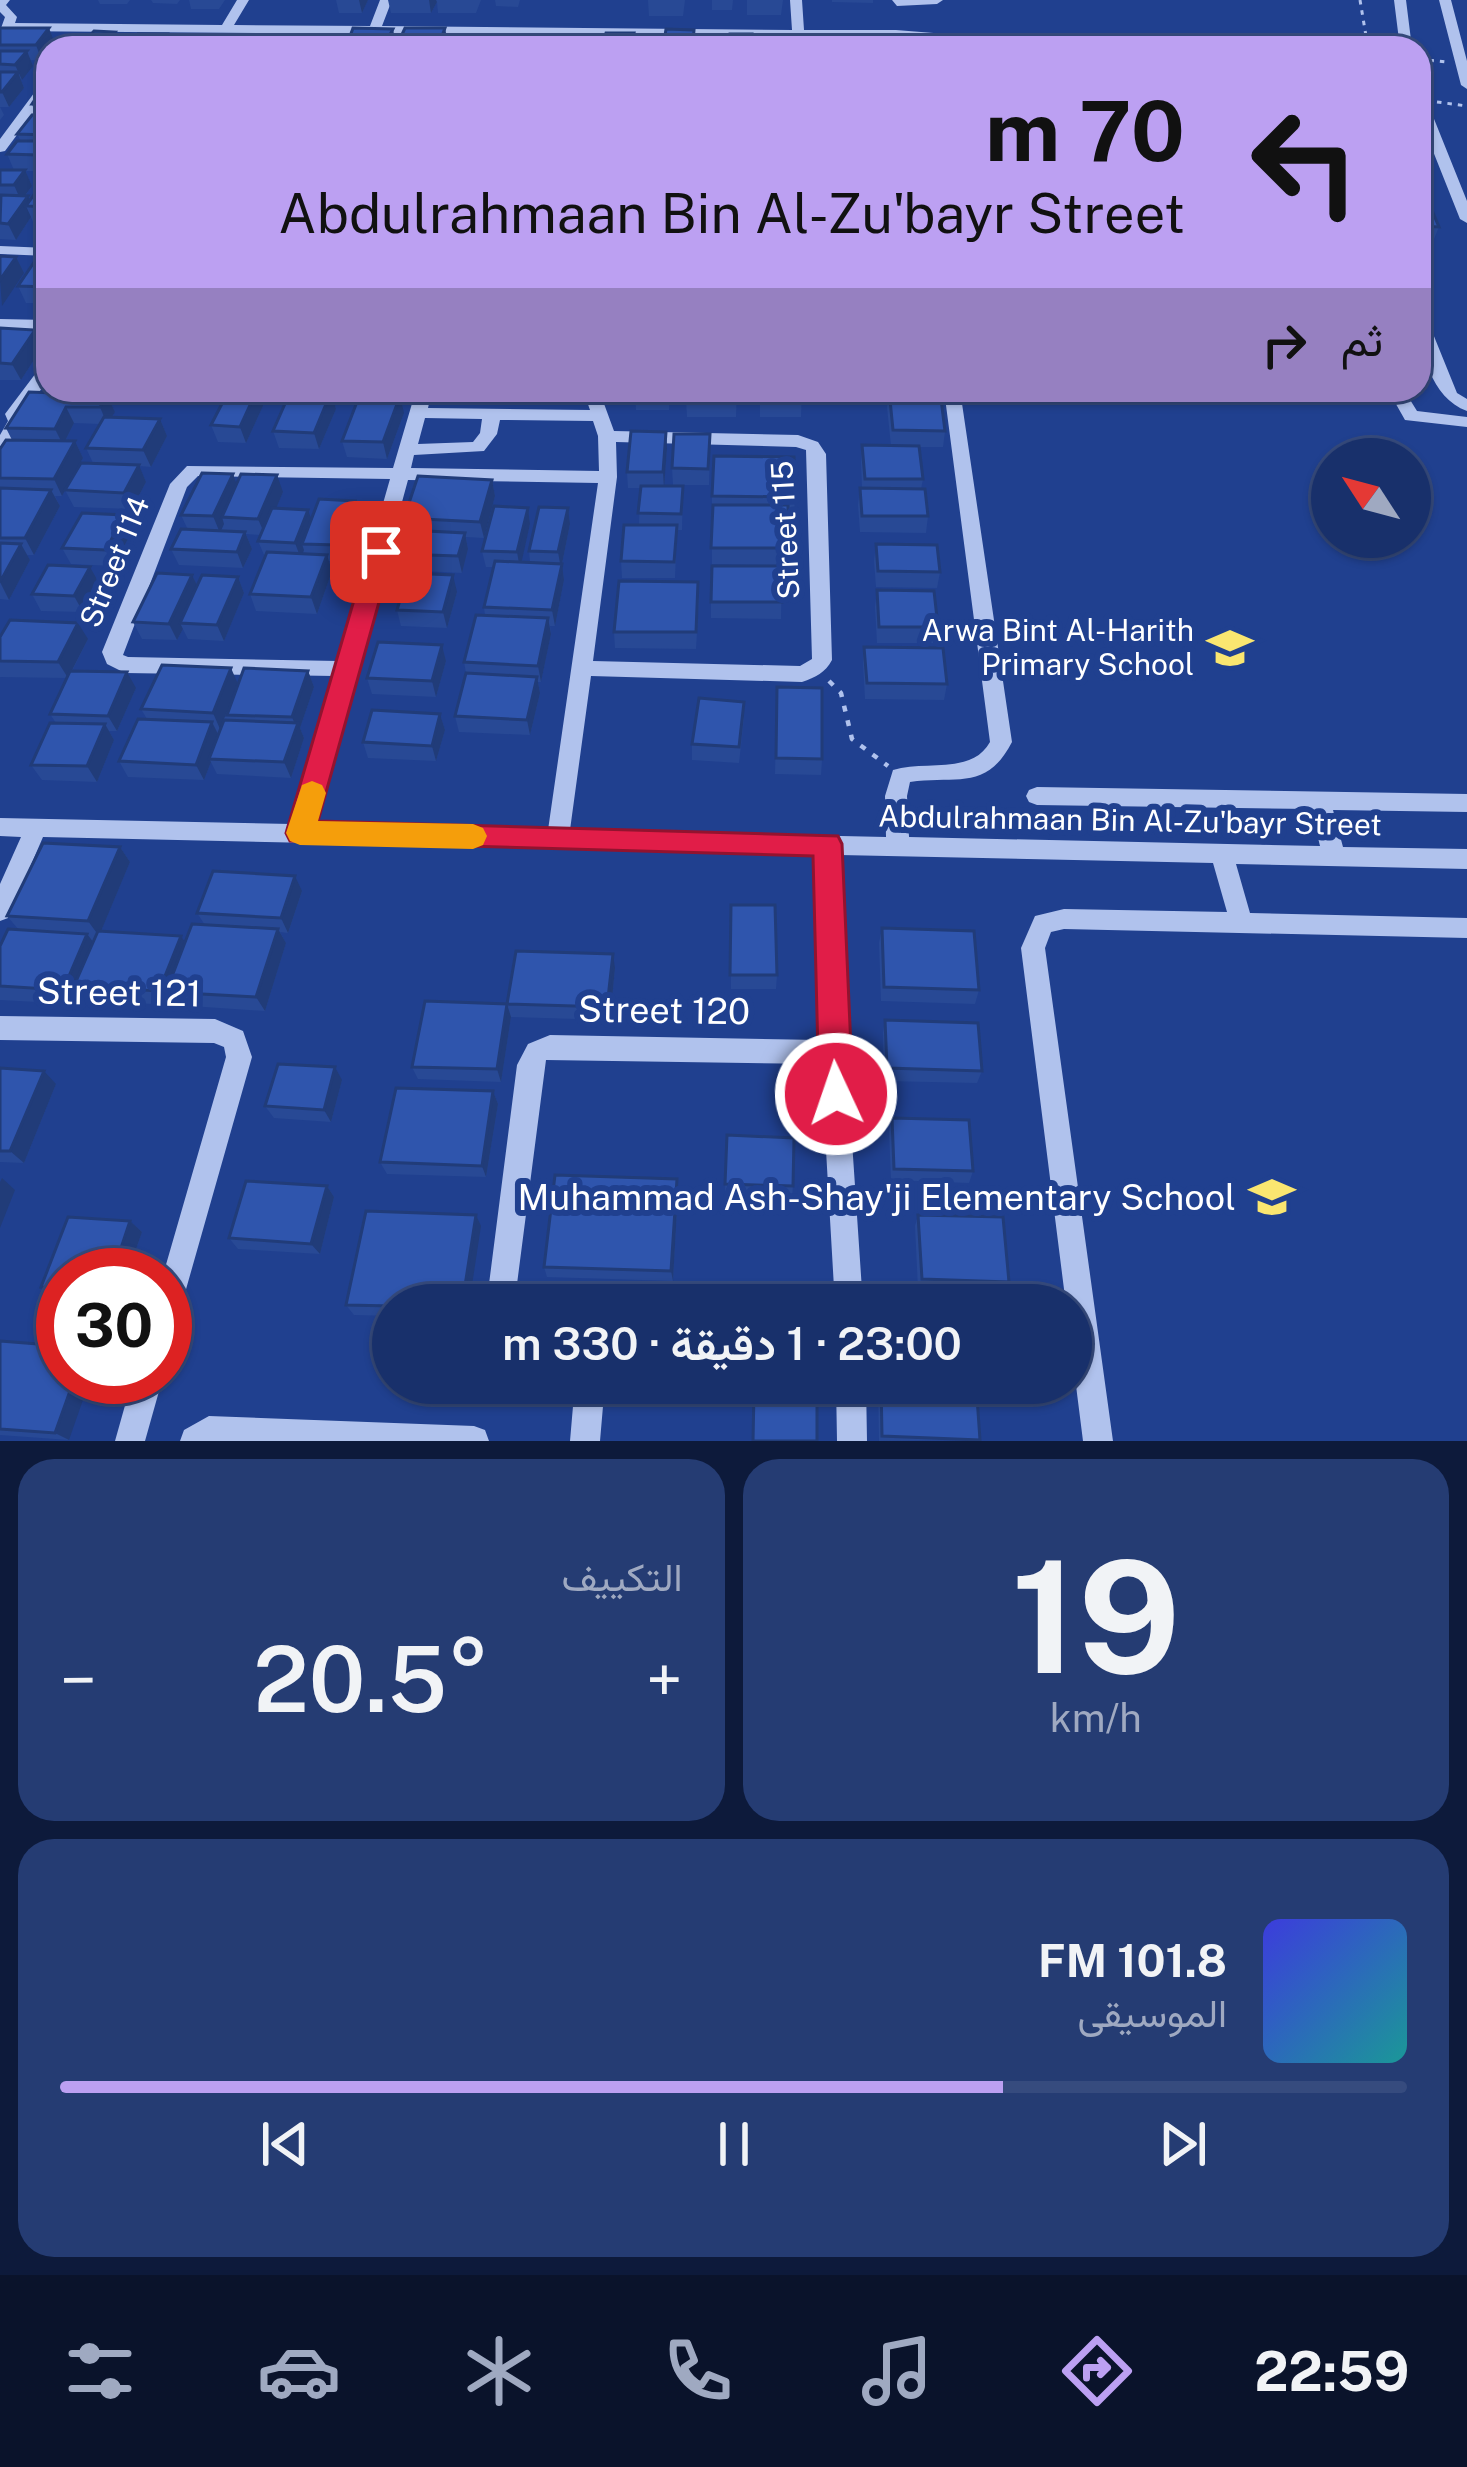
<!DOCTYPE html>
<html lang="ar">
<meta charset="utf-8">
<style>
body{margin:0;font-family:"Public Sans",Vazirmatn,sans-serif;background:#253c73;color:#f1f3f6;direction:rtl;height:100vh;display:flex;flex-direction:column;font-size:45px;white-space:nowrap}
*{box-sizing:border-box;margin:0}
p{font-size:39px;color:#9fa9c1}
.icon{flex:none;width:66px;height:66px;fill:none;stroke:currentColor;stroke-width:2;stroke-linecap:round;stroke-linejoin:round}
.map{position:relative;height:1441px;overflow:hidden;direction:ltr}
.side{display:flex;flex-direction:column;gap:18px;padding:18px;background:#0d1a3b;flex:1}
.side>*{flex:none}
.hud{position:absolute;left:36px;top:36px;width:1395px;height:366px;border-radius:36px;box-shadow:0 3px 9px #0004,0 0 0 3px #364b7e;direction:rtl;background:#bca0f2;color:#111;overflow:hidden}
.needle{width:78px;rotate:306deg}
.tools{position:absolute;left:1311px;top:438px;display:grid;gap:24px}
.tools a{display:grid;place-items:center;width:120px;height:120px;border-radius:50%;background:#18306b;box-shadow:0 3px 9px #0004,0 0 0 3px #364b7e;font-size:60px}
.speed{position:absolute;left:36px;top:1248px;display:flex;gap:24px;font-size:60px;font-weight:700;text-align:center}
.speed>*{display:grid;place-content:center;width:156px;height:156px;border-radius:50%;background:#18306b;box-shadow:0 3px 9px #0004,0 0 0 3px #364b7e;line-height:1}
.speed .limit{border:18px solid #d22;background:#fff;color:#111}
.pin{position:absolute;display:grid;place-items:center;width:102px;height:102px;color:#fff;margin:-51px;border-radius:24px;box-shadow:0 6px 18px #0006}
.me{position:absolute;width:132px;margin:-66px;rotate:357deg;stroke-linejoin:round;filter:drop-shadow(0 0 9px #0008)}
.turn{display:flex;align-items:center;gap:42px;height:252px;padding:0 48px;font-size:54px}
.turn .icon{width:156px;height:156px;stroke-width:2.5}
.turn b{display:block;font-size:84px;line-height:102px}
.then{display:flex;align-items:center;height:114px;padding:0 48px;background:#0003;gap:24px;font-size:45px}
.big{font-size:90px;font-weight:600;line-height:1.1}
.side .widget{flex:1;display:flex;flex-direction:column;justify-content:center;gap:18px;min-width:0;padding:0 42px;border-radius:36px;background:#253c73}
.side .dial{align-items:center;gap:0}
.dial b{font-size:156px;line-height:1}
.song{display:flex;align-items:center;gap:36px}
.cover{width:144px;height:144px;border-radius:18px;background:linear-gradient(135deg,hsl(240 70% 55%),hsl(180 70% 35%))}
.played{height:12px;border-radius:6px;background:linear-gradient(90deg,#bca0f2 70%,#364b7e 70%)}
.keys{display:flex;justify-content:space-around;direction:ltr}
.heat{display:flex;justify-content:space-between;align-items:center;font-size:66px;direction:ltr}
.side .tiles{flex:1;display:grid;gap:18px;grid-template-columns:1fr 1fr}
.widget:last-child{grid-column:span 2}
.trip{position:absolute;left:372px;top:1284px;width:720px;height:120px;border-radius:60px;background:#18306b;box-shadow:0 3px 9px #0004,0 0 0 3px #364b7e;font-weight:600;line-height:120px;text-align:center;direction:rtl}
.tabs{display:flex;height:192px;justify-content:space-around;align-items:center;background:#0a132b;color:#9fa9c1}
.tabs .icon{width:84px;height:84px}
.tabs .active{color:#bca0f2}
.tabs b{font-size:54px;color:#f1f3f6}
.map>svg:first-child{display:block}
</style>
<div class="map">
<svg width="1467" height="1441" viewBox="0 0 1467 1441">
<rect width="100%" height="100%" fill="#20408f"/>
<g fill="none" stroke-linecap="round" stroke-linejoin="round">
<path stroke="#b0c2ed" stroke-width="3" stroke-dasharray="4.5 6" stroke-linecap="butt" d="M1360 0 1368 48
M1419 59 1446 62
M1437 102 1467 106"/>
<path stroke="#b0c2ed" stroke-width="4.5" stroke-dasharray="6 9" stroke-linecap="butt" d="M829 681 841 693 852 739 888 766"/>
<path fill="#b0c2ed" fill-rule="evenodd" d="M0 0H10L6 5 17 17 15 23 222 25 237 0H249L234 25 370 26 380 0H392L382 26 792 30 790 0H802L804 30H896L1072 44 1078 48H1026L896 38 0 31 5 17 0 12Z
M892 0H943L937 4 897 6Z
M1394 0H1406L1412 48H1400Z
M1439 0H1451L1467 61V89L1461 85Z
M48 80V93L5 151 0 152V139L43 81Z
M1419 95 1426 99 1467 201V223L1460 219 1419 116Z
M0 246 48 248V256L0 254Z
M1419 314 1427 319 1457 393 1467 399V411C1431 398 1419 350 1419 314Z
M0 319 48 320V330L0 329Z
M48 364V380L23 414 26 421 6 454 0 456V435L8 421 5 414 42 365Z
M172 390H188L182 402 176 403 168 398Z
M416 390H432L428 408 590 410 583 390H599L614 431 798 435 818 442 826 454 832 660C825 673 816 677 802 682L591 676 570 830 886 837 885 796 893 770C925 760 972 775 990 742L944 390H960L1012 742C986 792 957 775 910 782L907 796 909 837 1320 846 1311 809 1037 805 1029 802 1026 796 1029 790 1037 787 1467 794V812L1333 810 1343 847 1467 849V869L1236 864 1250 913 1467 918V938L1064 929 1051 932 1045 948 1113 1441H1083L1071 1346V1305H1066L1021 948 1035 916 1064 909 1227 912 1213 863 840 855 846 1052 863 1305H835L821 1064 546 1060 517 1284 525 1305H497L489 1284 517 1065 528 1044 550 1035 820 1040 817 854 43 837 8 918 0 921V884L21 837 0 836V818L291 824 334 676 125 673 107 664 102 652 170 484 187 466 393 468ZM425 418 482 419 480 433 473 442 418 444ZM500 420 593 421 598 436 599 471 411 468 414 455 484 451 497 434ZM616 442 796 447 806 450 812 659 800 666 593 661 617 477ZM198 476 390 479 338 661 128 657 123 655 187 487ZM408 480 598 483 548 830 314 825Z
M1388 390H1404L1417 411 1467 417V427L1405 420Z
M0 1016 215 1019 243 1031 252 1057 175 1328 165 1332 163 1275 226 1057 224 1047 214 1043 0 1040Z
M133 1377H163L145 1441H115Z
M575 1383H605L600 1441H570Z
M836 1383H866L867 1441H837Z
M209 1416 474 1426 485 1430 489 1441H180L184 1430Z"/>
</g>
<path fill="#284995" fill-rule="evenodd" d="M98 0H130L127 4H100Z
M151 0H180L177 4 153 3Z
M189 0H225L219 9H191Z
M336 0H368L362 13H339Z
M388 0H481L476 13H438L437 2 431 13H391Z
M495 0H520L518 7 496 6Z
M648 0H685L683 16H649Z
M712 0H733L732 10H712Z
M742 0H783L781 15H747V0Z
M832 0H873V3L832 2Z
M0 28 55 44 48 48V53L42 61 30 60 33 66 21 80 24 88 9 107H0L4 115 0 120Z
M694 30V48H665L664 42Z
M48 89V167L45 171H25L32 186 25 196H28L30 201 48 182V223L33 222 31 217 16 240 0 239V170H14L7 154 21 141 17 134 36 115 32 104Z
M1419 198 1439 227 1429 251H1419Z
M48 255V303H26L18 286Z
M0 328 35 330 43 346 21 380H0Z
M481 390H516L482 393Z
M635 390H670L669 410H636Z
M737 390 736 417H687L686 400Z
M760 390H802L801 417H760Z
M889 390 945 431 943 447H919L923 479 921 489 928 516 926 533 860 532 858 505 860 488H862L861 462 862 445 891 446 887 407Z
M29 392 107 395 115 412 111 417 160 419 167 436 151 467 139 466 146 482 132 509 74 507 65 490 62 496H55L60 506 34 555H27L30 560 9 600 0 599V449L12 440 6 428ZM74 423 100 424 86 448 93 463 65 490 83 458 75 441H65Z
M331 392 336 409 319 449 279 448 273 431Z
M263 406 246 443 218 442 211 425Z
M404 413 387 459 347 457 342 441Z
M667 448 664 486H683L682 530H677L675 578H622L621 561 639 525 640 488H628L627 472Z
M710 450 709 485H673L672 468Z
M492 480 495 496 484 538 466 537 468 549 462 573 404 570 399 554 408 530 404 518Z
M237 484 283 492 276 508 311 519 355 501 360 517 344 562 329 561 332 571 317 614 256 611 250 594 265 557 258 541 260 535 246 534 252 549 243 568 179 565 171 549 188 530 181 515Z
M712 496 795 497 794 514H788V565L712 564Z
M528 508 530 524 521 562H530L529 551 568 508 570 524 562 564 564 580 555 626H550L551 634 541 682H538L540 693 530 735 459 732 455 716 466 673 464 662 485 615 484 607 494 567H486L482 551Z
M132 531 114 566 71 564 62 548Z
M876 544 940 572 937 588 876 587 874 561Z
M782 566 781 619 711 618V602Z
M192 575 197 585 238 577 244 593 224 641 188 639 183 629 177 640 142 639 133 622Z
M99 583 83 612 41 611 32 594Z
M877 590 938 627 935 643H877L875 607Z
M457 592 447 628 401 626 397 610Z
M699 598 696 649 615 648 614 632Z
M0 637 88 639 72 671 136 688 117 731H109L114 740 97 782 42 780 31 765 56 723 50 714 67 678 0 677Z
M442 645 446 661 436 697 372 694 367 678Z
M864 647 947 684 944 700 865 699 863 663Z
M308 671 314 687 300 728 304 738 291 778 217 774 211 762 204 780 128 777 119 761 147 719 141 709 238 684Z
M777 687 822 759 821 775 775 774Z
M440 714 445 730 436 761 368 758 363 742Z
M744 718 739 763 692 760V744Z
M120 847 130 862 101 931 185 942 205 925 197 913 302 891 288 933 280 932 286 943 265 1011 176 1005 172 999 169 1005 86 1000 79 992 75 1004 0 1000V946L19 930 7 916Z
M731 905 777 975 776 989H731Z
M882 928 979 990 975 1004 881 1001 879 943Z
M615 968 610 1020 511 1017 501 1082 418 1079 412 1067 507 1004Z
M885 1020 982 1071 977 1083 884 1081 883 1033Z
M0 1068 56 1084 24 1163 0 1162Z
M342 1080 331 1122 274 1118 265 1106Z
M493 1091 498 1104 486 1177 387 1174 380 1162Z
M892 1118 973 1171 969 1183 891 1180 889 1131Z
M727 1135 793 1186 792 1197 725 1195Z
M677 1179 678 1191 673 1281 547 1277 544 1267Z
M327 1186 334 1197 320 1254 238 1249 229 1238Z
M918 1215 1009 1282 1004 1292 918 1289 915 1226Z
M68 1217 130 1221 142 1232 127 1275H63V1297H55L41 1287Z
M481 1226 393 1305V1316L354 1315 346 1305Z
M0 1341 69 1440 0 1435Z
M878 1383H976L980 1440 879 1441Z"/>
<path fill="#213c79" d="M359 0H368L362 13Z
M429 0H436L437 2 431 13Z
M49 28 55 44 52 48H48V53L42 61 36 45Z
M445 28 448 43 446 48H440L439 44Z
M393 29 396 44 394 48H383Z
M115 32 119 48H101Z
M167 34 171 48H158Z
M209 35 213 48H201Z
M27 51 33 66 22 80 15 65Z
M18 72 24 88 9 107 2 92Z
M48 142V167L45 171 38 155Z
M25 170 32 186 21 201 14 185Z
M28 196 33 206H26L31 217 16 240 8 224Z
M16 257 24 273 2 306 0 280Z
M35 330 43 346 21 380 12 364Z
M258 390 263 406 246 443 240 427Z
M331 392 336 409 319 449 314 433Z
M107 395 115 412 107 424 100 407Z
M400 396 404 413 387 459 383 442Z
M66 407 74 423 63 445 55 429Z
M160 419 167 436 151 467 143 450Z
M666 432 667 448 664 489 663 472Z
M75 441 83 458 62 496 54 479Z
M139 465 146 482 132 509 124 493Z
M233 474 239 491 222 517 224 524 220 533 213 516Z
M277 475 283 492 265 535 258 519Z
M492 480 495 496 484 538 480 522Z
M51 490 60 506 34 555 25 538Z
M355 501 360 517 344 562 338 545Z
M528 508 530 524 520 569 517 552Z
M568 508 570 524 561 569 558 552Z
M308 510 314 526 302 544 304 550 301 559 295 543Z
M124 515 132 531 114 566 106 550Z
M245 532 252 549 243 568 237 552Z
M465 533 468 549 462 573 458 556Z
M21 544 30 560 9 600 0 582Z
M327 555 332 571 317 614 311 597Z
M562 564 564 580 555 626 552 610Z
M90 567 99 583 83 612 74 596Z
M192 575 200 591 180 623 183 629 177 640 169 624Z
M453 575 457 592 447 628 443 612Z
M238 577 244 593 224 641 217 625Z
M548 618 551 634 541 682 538 666Z
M78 623 88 639 68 678 58 662Z
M442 645 446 661 436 697 432 681Z
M231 668 238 684 220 729 213 713Z
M308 671 314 687 300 728 304 738 291 778 284 762 296 727 292 717Z
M127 672 136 688 117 731 108 716Z
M537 677 540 693 530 735 527 720Z
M440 714 445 730 436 761 432 746Z
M212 722 220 738 209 759 211 762 204 780 196 765Z
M105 724 114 740 97 782 87 766Z
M120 847 130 862 99 936 88 921Z
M295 876 302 891 288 933 281 918Z
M278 929 286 943 265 1011 256 997Z
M87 934 98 948 74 986 79 993 75 1004 63 990Z
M181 936 190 950 166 992 172 999 169 1005 159 991Z
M613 954 615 968 610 1020 607 1007Z
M507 1004 511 1017 501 1082 497 1069Z
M335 1067 342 1080 331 1122 324 1110Z
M44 1071 56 1084 24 1163 10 1151Z
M493 1091 498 1104 486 1177 482 1166Z
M2 1178 15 1190 0 1228V1182Z
M677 1179 678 1191 673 1281 671 1271Z
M327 1186 334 1197 320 1254 311 1244Z
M476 1215 481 1226 469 1305H462Z
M130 1221 142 1232 127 1275H112Z
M75 1377H91L69 1440 55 1433Z"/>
<path fill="#2f55ad" stroke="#213c79" stroke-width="3" d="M0 28H49L36 45H0Z
M353 28 393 29 383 48H353L356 42H348Z
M405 28H445L439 44 398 43Z
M666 29 694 30 693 42H664Z
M94 31 115 32 101 48H79Z
M606 33H634L631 46 602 45Z
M138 34H167L158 48H129Z
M730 34H752L751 48H729Z
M191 35H209L201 48H182Z
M770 36H803V48H770Z
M464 37 482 38 478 48H460Z
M396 46H441V48H396Z
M0 51H27L15 65 0 64Z
M0 72H18L2 92H0Z
M42 89H48V104H32Z
M32 115H48V135L17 134Z
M17 141H48V142L38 155 7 154Z
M0 170H25L14 185H0Z
M43 182H48V207L26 206Z
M1 195 28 196 8 224 0 223Z
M1419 198 1427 199 1439 227 1419 226Z
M39 255H48V287L18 286Z
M0 256 16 257 0 280Z
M0 328 35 330 12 364 0 363Z
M229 390H257L240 427 211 425Z
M291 390 331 392 314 433 273 431Z
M635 390H668V394H634Z
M687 390H736V401L686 400Z
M760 390H802V400H760Z
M889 390 940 391 945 431 893 430Z
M29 392 107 395 100 407H66L55 429 6 428Z
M360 394 400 396 383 442 342 441Z
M104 417 160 419 143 450 86 448Z
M631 431 666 432 663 472H627Z
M674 434H710L708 469 672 468Z
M6 440 75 441 54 479 0 478V449Z
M862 445 919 446 923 479H865Z
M714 456 794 457 795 497 712 496Z
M81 463 139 465 124 493 65 490Z
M202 473 233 474 213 516 181 515Z
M241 474 277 475 258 519 222 517Z
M418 476 492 480 480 522 404 518Z
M641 486H683L681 514 638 513Z
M0 488 51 490 25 538H0Z
M860 488 925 489 928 516H862Z
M319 499 355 501 338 545 302 544Z
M713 505H788V548H711Z
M494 506 528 508 517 552 482 551Z
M539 507 568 508 558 552 529 551Z
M272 508 308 510 295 543 258 541Z
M82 513 124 515 106 550 62 548Z
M624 525H677L674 562 621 561Z
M181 529 245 532 237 552 171 549Z
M407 530 465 533 458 556 399 554Z
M0 543 21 544 0 582Z
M876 544 937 545 940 572 878 571Z
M267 552 327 555 311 597 250 594Z
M495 561 562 564 552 610 484 607Z
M48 565 90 567 74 596 32 594Z
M712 566H782V602H711Z
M157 573 192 575 169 624 133 622Z
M408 573 453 575 443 612 397 610Z
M202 575 238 577 217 625 180 623Z
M619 581 698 582 696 632H614Z
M877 590 934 591 938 627H879Z
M476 615 548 618 538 666 464 662Z
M10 620 78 623 58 662 0 661V637Z
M378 642 442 645 432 681 367 678Z
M864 647 943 648 947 684 867 683Z
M162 665 231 668 213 713 141 709Z
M244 668 308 671 292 717 227 715Z
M70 671 127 672 108 716 50 714Z
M466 673 537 677 527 720 455 716Z
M777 687 822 688V759L776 758Z
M699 698 744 702 739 747 692 744Z
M372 710 440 714 432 746 363 742Z
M138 719 212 722 196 765 119 761Z
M224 720 298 723 284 762 209 759Z
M50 723 105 724 87 766 31 765Z
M43 843 120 847 88 921 7 916Z
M213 871 295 876 281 918 197 913Z
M731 905H775L777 975H730Z
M192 924 278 929 256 997 166 992Z
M882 928 974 931 979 990 884 987Z
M8 929 87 934 63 990 0 986V946Z
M98 931 181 936 159 991 74 986Z
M516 951 613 954 607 1007 507 1004Z
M425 1001 507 1004 497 1069 412 1067Z
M885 1020 978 1023 982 1071 887 1068Z
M278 1064 335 1067 324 1110 265 1106Z
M0 1068 44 1071 10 1151H0Z
M396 1088 493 1091 482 1166 380 1162Z
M892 1118 969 1120 973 1171 894 1169Z
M727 1135 794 1138 793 1186 725 1184Z
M555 1175 677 1179 671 1271 544 1267Z
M246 1181 327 1186 311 1244 229 1238Z
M366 1211 476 1215 462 1305 393 1306 346 1305Z
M918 1215 1003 1217 1009 1282 922 1279Z
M68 1217 130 1221 112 1275H63V1288L41 1287Z
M0 1341 63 1346V1377H75L55 1433 0 1429Z
M881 1383H976L980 1440 882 1436Z
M754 1391 817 1393V1441H753Z"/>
<path fill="#e11d48" stroke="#92132f" stroke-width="3" d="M381 543 393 552 318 821 838 836 842 844 853 1094 848 1105 836 1110 824 1105 819 1094 813 856 290 841 286 833 368 552Z"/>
<path fill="#f59e0b" d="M312 781 322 785 326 793 318 821 473 824 483 828 487 836 483 845 473 849 300 845 290 841 286 833 302 785Z"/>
<defs>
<g id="school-bare" transform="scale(3.6)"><path d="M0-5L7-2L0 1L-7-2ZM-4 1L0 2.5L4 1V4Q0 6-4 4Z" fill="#fae670" stroke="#20408f" stroke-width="2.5" paint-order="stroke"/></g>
</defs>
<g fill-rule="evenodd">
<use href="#school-bare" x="1230" y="648"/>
<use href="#school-bare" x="1272" y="1197"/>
</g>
<g text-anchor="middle" stroke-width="12" stroke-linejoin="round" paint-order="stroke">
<g font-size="30" fill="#fff" stroke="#20408f">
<text transform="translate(786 530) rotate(-93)" y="10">Street 115</text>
<text transform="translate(115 562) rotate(-68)" y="10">Street 114</text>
<text transform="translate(1130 821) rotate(1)" y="10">Abdulrahmaan Bin Al-Zu'bayr Street</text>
</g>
<g font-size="30" fill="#fff" stroke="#20408f" text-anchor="end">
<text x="1194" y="641">Arwa Bint Al-Harith<tspan x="1194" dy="34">Primary School</tspan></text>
</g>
<g font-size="36" fill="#fff" stroke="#20408f">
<text transform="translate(119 992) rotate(1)" y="13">Street 121</text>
<text transform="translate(664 1010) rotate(1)" y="13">Street 120</text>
</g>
<g font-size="36" fill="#fff" stroke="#20408f" text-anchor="end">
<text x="1236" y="1210">Muhammad Ash-Shay'ji Elementary School</text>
</g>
</g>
</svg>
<div class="tools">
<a><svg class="needle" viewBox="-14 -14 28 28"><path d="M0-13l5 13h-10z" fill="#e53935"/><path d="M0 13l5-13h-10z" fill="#9fa9c1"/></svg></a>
</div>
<div class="speed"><div class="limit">30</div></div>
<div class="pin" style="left:381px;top:552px;background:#d93025"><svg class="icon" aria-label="arrive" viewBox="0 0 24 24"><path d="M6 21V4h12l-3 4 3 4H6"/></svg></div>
<svg class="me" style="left:836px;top:1094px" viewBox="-20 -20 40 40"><circle r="17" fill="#e11d48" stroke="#fff" stroke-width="3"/><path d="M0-11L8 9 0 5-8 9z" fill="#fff"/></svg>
<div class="trip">23:00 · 1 دقيقة · 330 m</div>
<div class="hud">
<div class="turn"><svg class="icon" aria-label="left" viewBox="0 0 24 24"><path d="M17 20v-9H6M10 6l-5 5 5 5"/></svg><div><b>70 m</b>Abdulrahmaan Bin Al-Zu'bayr Street</div></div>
<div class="then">ثم<svg class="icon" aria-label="right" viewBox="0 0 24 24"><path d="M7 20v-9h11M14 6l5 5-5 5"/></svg></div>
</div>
</div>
<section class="side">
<div class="tiles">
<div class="widget dial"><b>19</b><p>km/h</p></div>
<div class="widget"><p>التكييف</p>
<div class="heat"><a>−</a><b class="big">20.5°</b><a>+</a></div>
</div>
<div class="widget">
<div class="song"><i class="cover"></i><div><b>101.8 FM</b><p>الموسيقى</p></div></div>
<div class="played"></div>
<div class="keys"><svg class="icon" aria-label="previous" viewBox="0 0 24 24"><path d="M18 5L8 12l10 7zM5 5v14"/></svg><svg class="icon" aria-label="pause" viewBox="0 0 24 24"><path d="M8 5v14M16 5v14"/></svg><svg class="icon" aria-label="next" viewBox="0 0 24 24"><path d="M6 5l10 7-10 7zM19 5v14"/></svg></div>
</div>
</div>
</section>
<nav class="tabs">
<b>22:59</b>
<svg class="icon active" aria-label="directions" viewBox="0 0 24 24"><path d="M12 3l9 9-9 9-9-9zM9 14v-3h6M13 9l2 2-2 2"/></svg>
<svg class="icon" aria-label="music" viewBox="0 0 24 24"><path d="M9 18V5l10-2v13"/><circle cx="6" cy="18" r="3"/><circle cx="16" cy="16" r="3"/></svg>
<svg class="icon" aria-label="phone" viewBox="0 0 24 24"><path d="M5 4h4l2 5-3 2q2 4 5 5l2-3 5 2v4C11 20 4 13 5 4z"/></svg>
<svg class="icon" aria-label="climate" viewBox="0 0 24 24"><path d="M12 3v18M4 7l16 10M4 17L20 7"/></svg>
<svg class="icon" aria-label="car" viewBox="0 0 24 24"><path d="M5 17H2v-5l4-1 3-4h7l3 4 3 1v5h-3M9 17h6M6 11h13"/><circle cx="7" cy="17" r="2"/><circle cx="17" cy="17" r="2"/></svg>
<svg class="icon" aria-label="filters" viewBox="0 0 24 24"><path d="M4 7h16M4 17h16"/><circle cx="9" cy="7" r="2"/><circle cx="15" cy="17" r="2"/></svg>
</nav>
